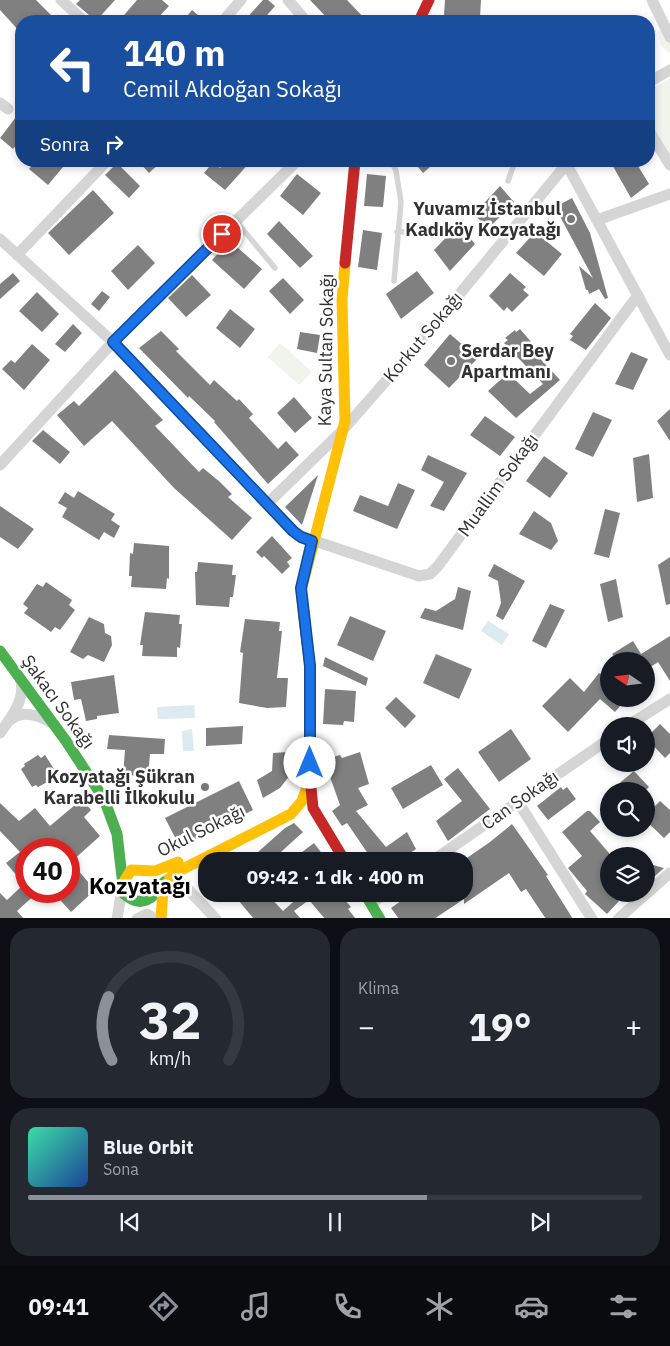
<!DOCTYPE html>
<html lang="tr">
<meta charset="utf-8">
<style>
body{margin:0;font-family:"IBM Plex Sans",sans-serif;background:#242831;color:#f1f3f6;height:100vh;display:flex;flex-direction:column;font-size:19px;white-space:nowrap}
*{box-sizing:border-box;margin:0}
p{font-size:16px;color:#9ea1a6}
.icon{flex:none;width:28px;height:28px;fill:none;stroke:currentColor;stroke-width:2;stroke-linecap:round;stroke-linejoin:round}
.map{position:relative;height:918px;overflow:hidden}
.side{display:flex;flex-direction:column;gap:10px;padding:10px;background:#0d0f14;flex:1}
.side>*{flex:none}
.top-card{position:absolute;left:15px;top:15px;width:640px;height:152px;border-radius:20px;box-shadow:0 2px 8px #0003;background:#1a4fa0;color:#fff;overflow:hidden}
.needle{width:32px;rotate:284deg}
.tools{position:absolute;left:600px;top:652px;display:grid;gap:10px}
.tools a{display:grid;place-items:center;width:55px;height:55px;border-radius:50%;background:#171b24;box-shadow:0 2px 8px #0003;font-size:25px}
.speed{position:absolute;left:15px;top:838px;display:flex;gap:10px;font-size:25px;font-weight:700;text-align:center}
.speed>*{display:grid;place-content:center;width:65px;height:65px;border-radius:50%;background:#171b24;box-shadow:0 2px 8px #0003;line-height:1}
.speed .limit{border:8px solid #d22;background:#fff;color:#111}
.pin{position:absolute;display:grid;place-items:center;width:42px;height:42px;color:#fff;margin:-21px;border:2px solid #fff;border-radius:50%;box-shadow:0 1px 5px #0007}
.me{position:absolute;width:55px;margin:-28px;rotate:0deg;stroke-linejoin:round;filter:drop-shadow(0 0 4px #0008)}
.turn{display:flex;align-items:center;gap:18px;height:105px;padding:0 25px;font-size:22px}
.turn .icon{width:65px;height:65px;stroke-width:2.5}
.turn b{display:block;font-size:35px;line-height:42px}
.then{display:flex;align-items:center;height:48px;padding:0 25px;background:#0003;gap:10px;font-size:19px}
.big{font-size:38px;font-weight:700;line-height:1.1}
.side .card{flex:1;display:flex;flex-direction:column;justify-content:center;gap:8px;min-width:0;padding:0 18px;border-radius:20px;background:#242831}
.side .dial{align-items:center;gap:0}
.dial svg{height:130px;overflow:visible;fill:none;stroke:#363941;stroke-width:7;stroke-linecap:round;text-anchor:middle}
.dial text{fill:#f1f3f6;stroke:none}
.song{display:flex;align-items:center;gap:15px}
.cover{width:60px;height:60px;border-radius:8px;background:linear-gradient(135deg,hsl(160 70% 55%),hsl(220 70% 35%))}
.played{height:5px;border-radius:2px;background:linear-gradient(90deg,#8c9099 65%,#363941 65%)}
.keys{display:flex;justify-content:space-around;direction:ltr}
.heat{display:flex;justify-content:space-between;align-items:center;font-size:28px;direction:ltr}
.side .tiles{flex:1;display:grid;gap:10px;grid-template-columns:1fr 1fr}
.card:last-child{grid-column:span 2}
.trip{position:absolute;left:198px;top:852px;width:275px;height:50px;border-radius:20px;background:#171b24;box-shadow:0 2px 8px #0003;font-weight:700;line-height:50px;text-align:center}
.menu{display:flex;height:80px;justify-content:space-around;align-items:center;background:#090b0e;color:#9ea1a6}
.menu .icon{width:35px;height:35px}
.menu .active{color:#8c9099}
.menu b{font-size:22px;color:#f1f3f6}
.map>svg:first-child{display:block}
</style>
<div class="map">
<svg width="670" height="919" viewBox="0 0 670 919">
<rect width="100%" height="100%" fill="#fff"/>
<path fill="#f1f3ed" d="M661 30 670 36V54L661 46 658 31Z
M670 79V156L649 123V90Z
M280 343 312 372 299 385 268 357Z"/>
<path fill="#dbebf0" d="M488 621 509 634 502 645 481 631Z
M194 705 195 718 158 719 157 707Z
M192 729 194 751H183L182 731Z"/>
<path fill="#808080" d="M0 0H36L57 21H21V33L0 10Z
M80 0H115L96 21H91L89 15 76 4Z
M137 0H162L169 6 155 21H119Z
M263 0H268L275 6 262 21H244Z
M310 0H347L367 21H330Z
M445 0H481L480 17 444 15Z
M192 10 205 21H183Z
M16 117 21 121V139L13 149 0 138Z
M36 161H68L48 185 29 169Z
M138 161H162L149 173Z
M226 161H251L225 190 204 173 213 162 220 168Z
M413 161H437L423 173Z
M610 161H635L649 184 631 198Z
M117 163 140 186 129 198 105 175Z
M297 174 321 193 303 215 280 196Z
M367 174 386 176 383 207 364 206Z
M500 186 514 202 488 229 474 214Z
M93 190 114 213 69 255 48 233Z
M572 198 590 233 608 298 605 299 599 289 589 294 588 290H586L579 266 593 278 555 207Z
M279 221 313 256 300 268 267 234Z
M459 224 475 244 450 271 434 250Z
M363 230 382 233 377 270 358 267Z
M535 232 562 254 544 276 516 253Z
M230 241 262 269 244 289 212 260Z
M138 245 155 263 128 290 111 271Z
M417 271 434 293 401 319 386 294Z
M13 273 20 281 0 299V284Z
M510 273 526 287 523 290 529 295 512 312 507 307 504 311 489 296Z
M192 275 211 295 186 317 168 298Z
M283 278 304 300 290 314 269 291Z
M102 291 110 297 99 311 91 304Z
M37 292 59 314 42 332 19 311Z
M595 303 611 318 586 350 570 340 573 336 570 334Z
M230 309 255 329 240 348 216 328Z
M73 324 82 333 65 352 55 344Z
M520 329 533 344 531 345 535 350 533 351 560 380 516 418 488 391 508 373 530 394 543 384 504 343 508 340 505 338 515 330 516 332Z
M161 331 179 349 176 351 210 385 214 380 237 401 239 399 253 414 249 418 278 449 286 441 299 455 268 484 214 422 215 421 189 396 188 398 139 348Z
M300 332 320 335 317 353 297 349Z
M450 334 478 358 449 388 424 365Z
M32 344 50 360 24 390 2 369 11 360 15 363Z
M631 352 648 359 633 390 615 384Z
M115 370 163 420 155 426 199 472 203 468 220 482 232 494 228 497 252 518 232 540 174 488 112 421 84 446 57 415 74 401 79 406Z
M294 397 312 418 295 433 277 413Z
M670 409V441L657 421Z
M593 412 612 420 593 457 575 449Z
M485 416 515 437 500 456 470 435Z
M43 430 70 452 60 464 32 441Z
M649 454 653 498 637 502 633 458Z
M428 455 467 473 444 511 430 506 444 482 421 470Z
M544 456 568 473 550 498 526 481Z
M318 475 302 525 285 507Z
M398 483 415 490 397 529 353 511 360 495 388 506Z
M78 491 115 514 111 520 120 526 114 538 104 532 99 540 62 517 67 508 58 503 65 492 74 498Z
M0 506 34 529 18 549 0 537Z
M605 509 620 513 609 558 594 554Z
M534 511 551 523 558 541 551 550 519 534Z
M272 536 292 558 287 562 290 566 282 574 264 556 262 558 256 552Z
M134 543 169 546V579L167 578 166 589 131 587 132 576H129L130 553 133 554Z
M670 557V604L666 605 658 565Z
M198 562 233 565 232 575H236L233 597H230L229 607 196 605 195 572H197Z
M494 564 525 581 503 620 496 616 501 603 498 581 488 576Z
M616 579 623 617 608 622 600 584Z
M46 582 72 600 69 605 75 610 60 630 55 627 51 632 24 613 28 608 23 604 37 584 43 587Z
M458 587 471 591 463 630 420 618 425 608 436 611 455 599Z
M550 604 565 610 546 648 532 641Z
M145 612 180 615 179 624H182L180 648 177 647V657L142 656 143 645H140Z
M350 616 386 631 373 661 337 645Z
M89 617 104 624 105 633 111 636 112 645 104 662 88 655 83 659 70 652Z
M245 619 280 622 279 631H282L277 678H288L286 707 267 708 239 703 243 653 240 652Z
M670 636V681L658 662 646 670V661H617L612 654 633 641 641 654Z
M436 654 472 669 459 699 423 683Z
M325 657 368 678 366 686 323 666Z
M599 673 609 681V699H626L615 712 600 699 568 732 542 706 570 678 584 692Z
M114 675 119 713 97 716V719L86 721 81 699 74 700 71 682Z
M325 689 356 691 354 722 344 721 343 725 323 724Z
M396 697 416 716 405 728 385 708Z
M660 724 670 734V753L665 758 646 738Z
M243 726 242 744 206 746V728Z
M511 729 531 759 499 782 478 752Z
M109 735 165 739 164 754H150L148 776 123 775 125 750 107 749Z
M288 752 290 775 280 788 263 798 257 780 272 771 273 753Z
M360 752 369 784 358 788 368 805 356 811 386 847 407 832 416 849 398 861H373L347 823 342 826 332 811 340 805 324 760 340 755 342 758Z
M38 755 41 758 45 755 56 772 51 776 53 779 38 787 36 785 32 787 21 769 25 766 24 764Z
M431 765 443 785 403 809 391 788Z
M458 768 490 809 448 841 436 821 462 801 444 779Z
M634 771 649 787 645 791H610Z
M239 781 253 810 180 847 165 818Z
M561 787 563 790 567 787 576 799 548 820 537 806Z
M82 799 91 810 84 817 100 836 71 862 95 890 71 912 52 891H69V849H26V891H39L17 911 24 919H0V893L7 900 24 884 6 863 20 852 0 831V803L19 821 35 808 50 826Z
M660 801 670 810V832L664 838 646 821V815Z
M587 811H590L600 822 590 831 609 853V894H614L619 901 607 914 585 894 587 891 568 868 582 856 562 832Z
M294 823 303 832 271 861H266L258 852 285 828Z
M512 824 548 875 546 876 573 919H546L526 889 521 892 509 873 464 904V899L434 919H399L391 908 411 894H464V860L490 842Z
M314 843 323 855 315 861H290Z
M653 865 664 868 646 884V874Z
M233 894H267L283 911 302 894H340L351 907 348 909 356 919H325L309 900 294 911 301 919H254Z"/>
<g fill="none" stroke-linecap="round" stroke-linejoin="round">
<path stroke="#d5d5d5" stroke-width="5.5" d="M392 161 396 171 401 202 394 281
M508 181 515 161
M235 220 275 268
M397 232 445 230"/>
<path stroke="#d5d5d5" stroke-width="11" d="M61 0 84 21
M288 0 306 21
M652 0 670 37
M223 21 241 0
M649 82 670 70
M0 103 8 109
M649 131 670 165
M567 165 670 355
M597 220 670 194
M0 239 113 342 297 535 419 576 430 574 438 566 638 295
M17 255 107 161
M0 465 113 342 297 161
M267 504 343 430 425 336 569 161
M10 720C22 710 38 715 50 722
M627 726 670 699
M0 733C11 718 27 698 20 678
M518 802 592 919
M432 861 609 739
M166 880 172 878 183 884 216 919
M646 894 670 873
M371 903 385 894
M117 919 122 888
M137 919 147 914 155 919
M618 919 646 894"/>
<path stroke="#4caf50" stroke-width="11" d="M0 651 66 741 104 799 117 834 124 894C141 909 154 899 164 882
M365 894 380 919"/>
<path stroke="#ffc107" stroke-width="11" d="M304 617 301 591 345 421 342 300 345 263
M122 885 131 870 155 871 178 862
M161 919 163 890 173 874 291 814 302 801 309 782"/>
<path stroke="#c62828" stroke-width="11" d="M419 21 429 0
M345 263 355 161
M304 617 310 666V778L313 808 345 861"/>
</g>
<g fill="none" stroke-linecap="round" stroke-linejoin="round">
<g stroke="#114b97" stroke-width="12">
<path id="route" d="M222 234 113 342 293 531 301 537 312 541 301 588 310 666V763"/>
</g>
<use href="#route" stroke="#1a73e8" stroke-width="9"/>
</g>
<g fill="#797979" stroke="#fff" stroke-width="2">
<circle cx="571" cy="219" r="5"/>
<circle cx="451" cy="361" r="5"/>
<circle cx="205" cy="787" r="5"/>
</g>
<g text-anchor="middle" stroke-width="5" stroke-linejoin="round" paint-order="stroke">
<g font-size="18" font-weight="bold" fill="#313131" stroke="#fff" text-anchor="end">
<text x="561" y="215">Yuvamız İstanbul<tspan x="561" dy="21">Kadıköy Kozyatağı</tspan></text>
<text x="461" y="357" text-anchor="start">Serdar Bey<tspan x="461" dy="21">Apartmanı</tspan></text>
<text x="195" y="783">Kozyatağı Şükran<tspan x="195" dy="21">Karabelli İlkokulu</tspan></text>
</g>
<g font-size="18" fill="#313131" stroke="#fff">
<text transform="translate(423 337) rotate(-50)" y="6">Korkut Sokağı</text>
<text transform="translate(326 350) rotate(-89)" y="6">Kaya Sultan Sokağı</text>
<text transform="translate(498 485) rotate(-54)" y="6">Muallim Sokağı</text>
<text transform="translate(58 702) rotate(54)" y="6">Şakacı Sokağı</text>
<text transform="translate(520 800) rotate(-35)" y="6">Can Sokağı</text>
<text transform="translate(201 831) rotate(-26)" y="6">Okul Sokağı</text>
</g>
<g font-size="22" font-weight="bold" fill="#000" stroke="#fff">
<text x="140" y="894">Kozyatağı</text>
</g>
</g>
</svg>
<div class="tools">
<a><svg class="needle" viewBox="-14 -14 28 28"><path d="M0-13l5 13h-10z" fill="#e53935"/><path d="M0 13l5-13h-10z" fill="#9ea1a6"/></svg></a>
<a><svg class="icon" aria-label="sound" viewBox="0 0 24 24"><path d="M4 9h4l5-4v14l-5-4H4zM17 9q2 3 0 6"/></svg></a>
<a><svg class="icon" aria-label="search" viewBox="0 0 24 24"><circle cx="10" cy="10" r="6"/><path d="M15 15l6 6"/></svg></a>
<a><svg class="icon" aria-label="layers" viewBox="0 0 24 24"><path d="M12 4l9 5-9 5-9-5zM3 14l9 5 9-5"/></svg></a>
</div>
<div class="speed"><div class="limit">40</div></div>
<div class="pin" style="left:222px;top:234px;background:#d93025"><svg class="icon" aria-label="arrive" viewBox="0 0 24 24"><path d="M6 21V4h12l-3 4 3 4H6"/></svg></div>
<svg class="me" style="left:310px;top:763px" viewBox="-20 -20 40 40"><circle r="19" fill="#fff"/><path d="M0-13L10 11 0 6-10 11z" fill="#1a73e8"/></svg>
<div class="trip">09:42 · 1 dk · 400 m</div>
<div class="top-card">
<div class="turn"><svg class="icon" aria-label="left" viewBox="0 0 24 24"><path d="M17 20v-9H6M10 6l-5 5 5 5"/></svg><div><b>140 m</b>Cemil Akdoğan Sokağı</div></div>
<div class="then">Sonra<svg class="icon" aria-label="right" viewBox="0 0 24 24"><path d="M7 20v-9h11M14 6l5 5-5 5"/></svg></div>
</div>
</div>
<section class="side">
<div class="tiles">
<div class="card dial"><svg viewBox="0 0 100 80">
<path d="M14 69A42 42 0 1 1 86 69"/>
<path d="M14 69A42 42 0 0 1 12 30" stroke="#8c9099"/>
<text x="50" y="56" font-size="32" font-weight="700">32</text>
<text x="50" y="72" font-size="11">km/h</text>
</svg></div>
<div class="card"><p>Klima</p>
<div class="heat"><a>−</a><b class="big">19°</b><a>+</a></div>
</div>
<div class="card">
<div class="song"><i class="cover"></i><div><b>Blue Orbit</b><p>Sona</p></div></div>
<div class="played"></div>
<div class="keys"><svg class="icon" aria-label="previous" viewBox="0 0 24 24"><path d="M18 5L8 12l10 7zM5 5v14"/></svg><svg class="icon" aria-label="pause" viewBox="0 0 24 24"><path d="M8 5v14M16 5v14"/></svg><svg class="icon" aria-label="next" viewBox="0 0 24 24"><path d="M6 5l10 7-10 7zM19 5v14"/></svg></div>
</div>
</div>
</section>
<nav class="menu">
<b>09:41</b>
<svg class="icon active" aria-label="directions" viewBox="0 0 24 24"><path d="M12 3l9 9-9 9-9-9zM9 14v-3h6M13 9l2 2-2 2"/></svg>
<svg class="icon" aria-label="music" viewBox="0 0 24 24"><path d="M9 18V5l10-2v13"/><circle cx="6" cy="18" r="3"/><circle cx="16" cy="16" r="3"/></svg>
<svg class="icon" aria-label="phone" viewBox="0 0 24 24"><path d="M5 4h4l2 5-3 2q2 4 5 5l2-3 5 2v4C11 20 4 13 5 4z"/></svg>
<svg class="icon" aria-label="climate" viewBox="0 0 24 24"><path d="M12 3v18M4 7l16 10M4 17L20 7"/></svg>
<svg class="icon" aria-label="car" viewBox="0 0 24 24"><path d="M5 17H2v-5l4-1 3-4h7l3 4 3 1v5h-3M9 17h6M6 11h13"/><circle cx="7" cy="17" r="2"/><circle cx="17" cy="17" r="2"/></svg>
<svg class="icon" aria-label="filters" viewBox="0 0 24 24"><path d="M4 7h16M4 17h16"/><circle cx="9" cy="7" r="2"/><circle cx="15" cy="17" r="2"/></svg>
</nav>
